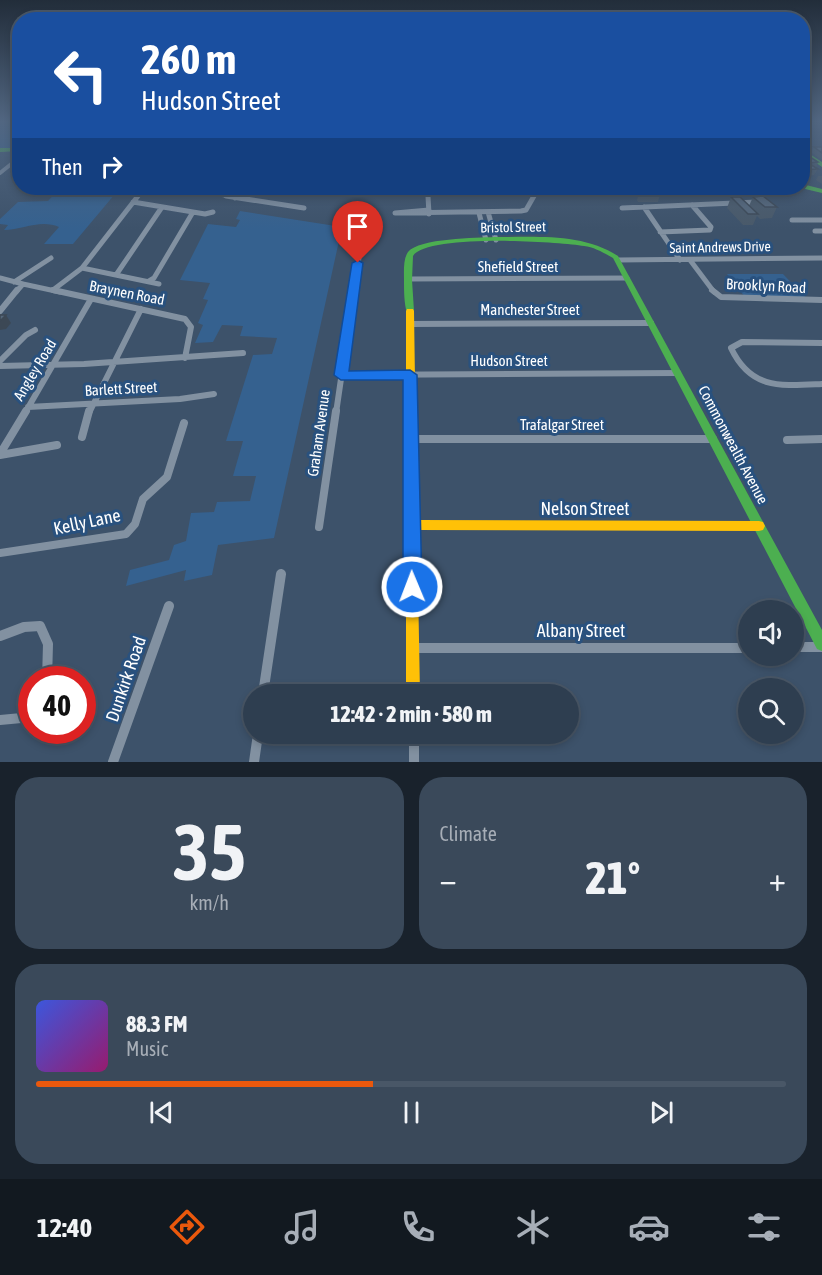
<!DOCTYPE html>
<meta charset="utf-8">
<style>
body{margin:0;font-family:"Asap Condensed",sans-serif;background:#3a495a;color:#f1f3f6;height:100vh;display:flex;flex-direction:column;font-size:22px;white-space:nowrap}
*{box-sizing:border-box;margin:0}
p{font-size:20px;color:#a7aeb7}
.icon{flex:none;width:33px;height:33px;fill:none;stroke:currentColor;stroke-width:2;stroke-linecap:round;stroke-linejoin:round}
.map{position:relative;height:762px;overflow:hidden}
.drawer{display:flex;flex-direction:column;gap:15px;padding:15px;background:#19222c;flex:1}
.drawer>*{flex:none}
.hud{position:absolute;left:12px;top:12px;width:798px;height:183px;border-radius:24px;box-shadow:0 3px 9px #0003,0 0 0 2px #495767;background:#1a4fa0;color:#fff;overflow:hidden}
.buttons{position:absolute;left:738px;top:600px;display:grid;gap:12px}
.buttons a{display:grid;place-items:center;width:66px;height:66px;border-radius:50%;background:#2e3e50;box-shadow:0 3px 9px #0003,0 0 0 2px #495767;font-size:30px}
.speed{position:absolute;left:18px;top:666px;display:flex;gap:12px;font-size:30px;font-weight:700;text-align:center}
.speed>*{display:grid;place-content:center;width:78px;height:78px;border-radius:50%;background:#2e3e50;box-shadow:0 3px 9px #0003,0 0 0 2px #495767;line-height:1}
.speed .limit{border:9px solid #d22;background:#fff;color:#111}
.pin{position:absolute;display:grid;place-items:center;width:51px;height:51px;color:#fff;margin:-62px -26px;border-radius:50% 50% 50% 0;rotate:-45deg;box-shadow:0 0 6px #0007}
.pin .icon{rotate:45deg}
.me{position:absolute;width:66px;margin:-33px;rotate:359deg;stroke-linejoin:round;filter:drop-shadow(0 0 4px #0008)}
.turn{display:flex;align-items:center;gap:21px;height:126px;padding:0 30px;font-size:27px}
.turn .icon{width:78px;height:78px;stroke-width:2.5}
.turn b{display:block;font-size:42px;line-height:51px}
.then{display:flex;align-items:center;height:57px;padding:0 30px;background:#0003;gap:12px;font-size:22px}
.big{font-size:45px;font-weight:800;line-height:1.1}
.drawer .widget{flex:1;display:flex;flex-direction:column;justify-content:center;gap:9px;min-width:0;padding:0 21px;border-radius:24px;background:#3a495a}
.drawer .dial{align-items:center;gap:0}
.dial b{font-size:78px;line-height:1}
.song{display:flex;align-items:center;gap:18px}
.cover{width:72px;height:72px;border-radius:9px;background:linear-gradient(135deg,hsl(230 70% 55%),hsl(320 70% 35%))}
.played{height:6px;border-radius:3px;background:linear-gradient(90deg,#ea580c 45%,#495767 45%)}
.keys{display:flex;justify-content:space-around;direction:ltr}
.heat{display:flex;justify-content:space-between;align-items:center;font-size:33px;direction:ltr}
.drawer .tiles{flex:1;display:grid;gap:15px;grid-template-columns:1fr 1fr}
.widget:last-child{grid-column:span 2}
.trip{position:absolute;left:243px;top:684px;width:336px;height:60px;border-radius:30px;background:#2e3e50;box-shadow:0 3px 9px #0003,0 0 0 2px #495767;font-weight:800;line-height:60px;text-align:center}
.tabs{display:flex;height:96px;justify-content:space-around;align-items:center;background:#121920;color:#a7aeb7}
.tabs .icon{width:42px;height:42px}
.tabs .current{color:#ea580c}
.tabs b{font-size:27px;color:#f1f3f6}
.map>svg:first-child{display:block}
</style>
<div class="map">
<svg width="822" height="762" viewBox="0 0 822 762">
<rect width="100%" height="100%" fill="#3d526a"/>
<path fill="#35618f" d="M0 122H19L20 148H0Z
M60 188H120L73 244H44L59 227C40 219 23 230 4 230L8 225 0 224V219L18 202 48 201Z
M240 211 342 227 274 538 218 545 212 575 184 581 186 570 126 586 130 570 169 560 174 545 186 541 191 513 214 512 217 502 250 501 256 476H233L243 441H226L253 355 272 354 277 338 240 336 243 326 222 325 213 342 195 343 203 325 198 323 208 300 203 299 210 283 180 280 208 224 236 227 240 220 236 219Z
M727 274H783L806 298 745 297Z"/>
<g fill="none" stroke-linecap="round" stroke-linejoin="round">
<path stroke="#8291a1" stroke-width="4" d="M0 173 20 157
M427 188 395 190 427 191
M427 188 428 197
M506 188 535 193
M172 192 175 188
M203 192 235 197
M473 192 468 194 463 191 488 193 494 188
M136 197 138 195
M235 197 240 188
M533 197 538 188"/>
<path stroke="#8291a1" stroke-width="5" d="M226 196 304 208
M428 196 429 214
M235 198 236 196
M133 202 205 214 213 212
M644 207 680 260
M622 208 757 202
M429 210 395 213 521 211 526 210 534 196
M488 212 496 240
M479 213 486 240
M792 220H822
M815 231H822
M660 232 710 230 711 227 692 205
M618 260 822 258
M690 260 714 292
M82 268 159 284
M116 275 162 207
M0 278 23 284 16 292
M409 279 627 278
M149 281 154 278 193 212
M14 282 51 258
M23 284 60 292
M53 290 82 268 138 196
M354 292 362 237"/>
<path stroke="#8291a1" stroke-width="6" d="M53 290 185 319 191 327 185 358
M712 290 721 297 822 300
M0 311 17 290
M410 324 651 323
M822 343 742 342 731 348C751 390 781 386 822 384
M0 361 26 335 35 330
M0 366 84 364 243 353
M341 375 678 373
M28 407 180 399 214 394
M25 413 91 299
M89 413 141 309
M336 413 354 290"/>
<path stroke="#8291a1" stroke-width="8" d="M82 437 89 411
M411 439H713
M787 440 822 439
M0 454 26 411
M0 455 57 445
M319 527 336 411
M0 553 126 534 135 524 143 499 167 477 184 423"/>
<path stroke="#8291a1" stroke-width="10" d="M0 636 24 627 40 626 48 644 47 680
M794 647H822
M413 648H748
M263 694 281 574
M0 720 32 717
M414 734V762
M113 762 169 606
M254 762 258 734"/>
<path fill="#4caf50" fill-rule="evenodd" d="M0 148H20V151L0 152Z
M802 149 822 162V167L802 153Z
M802 184 822 189V193L801 188H802Z
M495 237C536 237 583 233 618 256L822 630V651L817 649 613 258C604 253 594 247 584 246 557 241 426 234 413 256L412 280 414 311 413 313H407C404 303 404 291 404 280 404 272 403 259 408 252 419 238 477 238 495 237Z"/>
<path fill="#ffc107" fill-rule="evenodd" d="M407 309H413L414 311 417 520 759 521 763 522 765 526 763 530 759 531 417 530 420 694H406V311Z"/>
</g>
<path fill="#495969" d="M814 147H822V160L811 152Z
M802 152 818 162 816 168 818 169 814 175 802 176Z
M818 176H822V184L816 180Z
M697 188H737L734 193 701 192Z
M640 189 661 191 658 202H638L637 200Z
M731 197 749 206 753 197 777 207 772 218 760 219 757 216 753 225H743L727 208Z"/>
<path fill="#3c4855" d="M6 315 11 323 6 329 0 330V321Z"/>
<path fill="#55677a" stroke="#3c4855" stroke-width="1.5" d="M814 147H822V153Z
M802 152 818 162 808 163 818 169 802 170Z
M659 188 661 191 642 192 640 189Z
M763 196 777 207H765L753 197Z
M731 197H740L758 214H748Z
M0 315H6L0 321Z"/>
<linearGradient id="sky" x2="0" y2="1"><stop stop-color="#222d3a"/><stop offset="0.53" stop-color="#516681"/><stop offset="1" stop-color="#516681" stop-opacity="0"/></linearGradient>
<rect width="822" height="229" fill="url(#sky)"/>
<path fill="#1a73e8" stroke="#114b97" stroke-width="1.5" d="M358 260 363 263 349 371 410 370 417 375 422 587 419 593 412 596 406 593 403 587V380H341L334 375 352 263Z"/>
<g text-anchor="middle" stroke-width="6" stroke-linejoin="round" paint-order="stroke">
<g font-size="14" fill="#fff" stroke="#29517e">
<text transform="translate(513 227) rotate(-1)" y="5">Bristol Street</text>
<text transform="translate(720 247) rotate(-1)" y="5">Saint Andrews Drive</text>
</g>
<g font-size="15" fill="#fff" stroke="#29517e">
<text x="518" y="272">Shefield Street</text>
<text transform="translate(766 286) rotate(3)" y="5">Brooklyn Road</text>
<text transform="translate(127 293) rotate(11)" y="5">Braynen Road</text>
<text x="530" y="315">Manchester Street</text>
<text x="509" y="366">Hudson Street</text>
<text transform="translate(35 370) rotate(-59)" y="5">Angley Road</text>
<text transform="translate(121 389) rotate(-3)" y="5">Barlett Street</text>
<text x="562" y="430">Trafalgar Street</text>
<text transform="translate(319 433) rotate(-82)" y="5">Graham Avenue</text>
<text transform="translate(733 445) rotate(62)" y="5">Commonwealth Avenue</text>
</g>
<g font-size="18" fill="#fff" stroke="#29517e">
<text x="585" y="515">Nelson Street</text>
<text transform="translate(87 522) rotate(-12)" y="6">Kelly Lane</text>
<text x="581" y="637">Albany Street</text>
<text transform="translate(126 679) rotate(-71)" y="6">Dunkirk Road</text>
</g>
</g>
</svg>
<div class="buttons">
<a><svg class="icon" aria-label="sound" viewBox="0 0 24 24"><path d="M4 9h4l5-4v14l-5-4H4zM17 9q2 3 0 6"/></svg></a>
<a><svg class="icon" aria-label="search" viewBox="0 0 24 24"><circle cx="10" cy="10" r="6"/><path d="M15 15l6 6"/></svg></a>
</div>
<div class="speed"><div class="limit">40</div></div>
<div class="pin" style="left:358px;top:263px;background:#d93025"><svg class="icon" aria-label="arrive" viewBox="0 0 24 24"><path d="M6 21V4h12l-3 4 3 4H6"/></svg></div>
<svg class="me" style="left:412px;top:587px" viewBox="-20 -20 40 40"><circle r="17" fill="#1a73e8" stroke="#fff" stroke-width="3"/><path d="M0-11L8 9 0 5-8 9z" fill="#fff"/></svg>
<div class="trip">12:42 · 2 min · 580 m</div>
<div class="hud">
<div class="turn"><svg class="icon" aria-label="left" viewBox="0 0 24 24"><path d="M17 20v-9H6M10 6l-5 5 5 5"/></svg><div><b>260 m</b>Hudson Street</div></div>
<div class="then">Then<svg class="icon" aria-label="right" viewBox="0 0 24 24"><path d="M7 20v-9h11M14 6l5 5-5 5"/></svg></div>
</div>
</div>
<section class="drawer">
<div class="tiles">
<div class="widget dial"><b>35</b><p>km/h</p></div>
<div class="widget"><p>Climate</p>
<div class="heat"><a>−</a><b class="big">21°</b><a>+</a></div>
</div>
<div class="widget">
<div class="song"><i class="cover"></i><div><b>88.3 FM</b><p>Music</p></div></div>
<div class="played"></div>
<div class="keys"><svg class="icon" aria-label="previous" viewBox="0 0 24 24"><path d="M18 5L8 12l10 7zM5 5v14"/></svg><svg class="icon" aria-label="pause" viewBox="0 0 24 24"><path d="M8 5v14M16 5v14"/></svg><svg class="icon" aria-label="next" viewBox="0 0 24 24"><path d="M6 5l10 7-10 7zM19 5v14"/></svg></div>
</div>
</div>
</section>
<nav class="tabs">
<b>12:40</b>
<svg class="icon current" aria-label="directions" viewBox="0 0 24 24"><path d="M12 3l9 9-9 9-9-9zM9 14v-3h6M13 9l2 2-2 2"/></svg>
<svg class="icon" aria-label="music" viewBox="0 0 24 24"><path d="M9 18V5l10-2v13"/><circle cx="6" cy="18" r="3"/><circle cx="16" cy="16" r="3"/></svg>
<svg class="icon" aria-label="phone" viewBox="0 0 24 24"><path d="M5 4h4l2 5-3 2q2 4 5 5l2-3 5 2v4C11 20 4 13 5 4z"/></svg>
<svg class="icon" aria-label="climate" viewBox="0 0 24 24"><path d="M12 3v18M4 7l16 10M4 17L20 7"/></svg>
<svg class="icon" aria-label="car" viewBox="0 0 24 24"><path d="M5 17H2v-5l4-1 3-4h7l3 4 3 1v5h-3M9 17h6M6 11h13"/><circle cx="7" cy="17" r="2"/><circle cx="17" cy="17" r="2"/></svg>
<svg class="icon" aria-label="filters" viewBox="0 0 24 24"><path d="M4 7h16M4 17h16"/><circle cx="9" cy="7" r="2"/><circle cx="15" cy="17" r="2"/></svg>
</nav>
